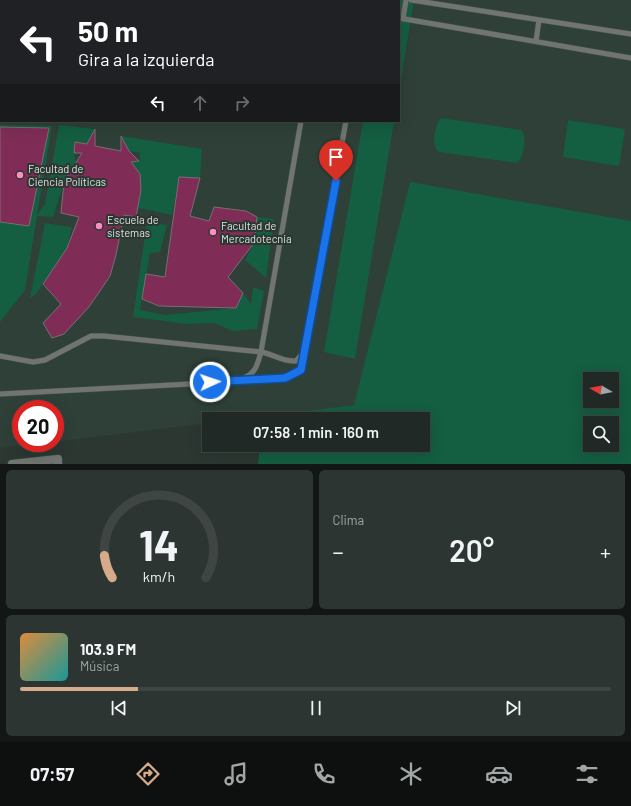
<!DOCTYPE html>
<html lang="es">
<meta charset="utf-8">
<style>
body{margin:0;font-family:Barlow,sans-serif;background:#2d3532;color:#f1f3f6;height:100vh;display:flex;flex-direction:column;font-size:15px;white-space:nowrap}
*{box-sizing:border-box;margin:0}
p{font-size:13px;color:#a2a6a7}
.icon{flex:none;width:22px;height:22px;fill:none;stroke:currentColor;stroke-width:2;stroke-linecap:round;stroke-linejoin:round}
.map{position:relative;height:464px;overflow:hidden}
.sheet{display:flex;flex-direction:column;gap:6px;padding:6px;background:#121715;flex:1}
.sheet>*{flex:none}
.hud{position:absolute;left:0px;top:0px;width:400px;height:122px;box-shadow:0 4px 16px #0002,0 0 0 1px #3e4543;background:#202124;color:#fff;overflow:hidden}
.needle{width:26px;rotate:279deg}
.tools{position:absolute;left:583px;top:372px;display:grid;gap:8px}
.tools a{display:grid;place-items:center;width:36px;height:36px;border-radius:0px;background:#212926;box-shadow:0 4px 16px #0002,0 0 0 1px #3e4543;font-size:20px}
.speed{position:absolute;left:12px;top:400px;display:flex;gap:8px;font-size:20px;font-weight:700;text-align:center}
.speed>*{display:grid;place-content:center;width:52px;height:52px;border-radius:50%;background:#212926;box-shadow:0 4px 16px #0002,0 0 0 1px #3e4543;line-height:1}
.speed .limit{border:6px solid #d22;background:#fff;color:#111}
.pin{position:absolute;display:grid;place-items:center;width:34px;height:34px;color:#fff;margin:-41px -17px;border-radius:50% 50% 50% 0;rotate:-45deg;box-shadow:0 0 4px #0007}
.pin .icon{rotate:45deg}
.me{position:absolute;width:44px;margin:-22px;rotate:87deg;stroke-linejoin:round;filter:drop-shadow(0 0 3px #0008)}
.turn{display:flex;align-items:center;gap:14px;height:84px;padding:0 12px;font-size:18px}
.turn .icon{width:52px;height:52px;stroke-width:2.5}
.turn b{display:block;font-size:28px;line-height:34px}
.lanes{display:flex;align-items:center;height:38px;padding:0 12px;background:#0003;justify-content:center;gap:20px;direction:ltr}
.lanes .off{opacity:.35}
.big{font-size:30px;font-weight:600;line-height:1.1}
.sheet .card{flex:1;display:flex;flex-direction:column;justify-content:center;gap:6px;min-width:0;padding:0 14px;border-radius:6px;background:#2d3532}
.sheet .dial{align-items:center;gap:0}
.dial svg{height:104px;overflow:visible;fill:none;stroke:#3e4543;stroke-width:7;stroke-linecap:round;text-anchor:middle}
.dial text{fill:#f1f3f6;stroke:none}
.song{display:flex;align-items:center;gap:12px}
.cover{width:48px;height:48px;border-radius:6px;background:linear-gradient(135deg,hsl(30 70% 55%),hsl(180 70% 35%))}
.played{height:4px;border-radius:2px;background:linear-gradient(90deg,#d6ab8b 20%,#3e4543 20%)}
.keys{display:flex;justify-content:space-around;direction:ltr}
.heat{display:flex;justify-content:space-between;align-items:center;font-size:22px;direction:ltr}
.sheet .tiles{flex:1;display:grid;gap:6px;grid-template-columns:1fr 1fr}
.card:last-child{grid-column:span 2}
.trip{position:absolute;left:202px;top:412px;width:228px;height:40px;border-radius:0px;background:#212926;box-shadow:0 4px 16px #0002,0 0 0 1px #3e4543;font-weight:600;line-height:40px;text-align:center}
.menu{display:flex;height:64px;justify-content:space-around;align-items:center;background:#0d100f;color:#a2a6a7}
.menu .icon{width:28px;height:28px}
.menu .on{color:#d6ab8b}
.menu b{font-size:18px;color:#f1f3f6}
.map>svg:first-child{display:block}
</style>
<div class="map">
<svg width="631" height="464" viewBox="0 0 631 464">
<rect width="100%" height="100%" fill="#2c3732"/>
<path fill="#2e4037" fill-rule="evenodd" d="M0 0H631V243L607 374 242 419H209V423L55 442V409H21V443H45L0 448ZM1 1H399V121H1Z"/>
<path fill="#145e42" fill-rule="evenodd" d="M384 0H414L399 92V1Z
M441 118 521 130C528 136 523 159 517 163L439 152C430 146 435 125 441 118Z
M568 120 625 129 619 166 563 157Z
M363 121H394L355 359 324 352Z
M0 125 52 126 37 215 45 204 59 125 95 129 96 137 87 144 75 142 74 153 76 162 64 182 53 217 37 216 25 290 0 322Z
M121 136 202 149 200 178 179 177 172 215 138 208C141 188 144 179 131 162L139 161 140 153 129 151Z
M410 182 631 221V464H258L260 445H423V419H264L263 416 242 419 354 405ZM590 379H612V401H590ZM590 423H612V445H590Z
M257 217 274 219 266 278 245 260 254 243Z
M147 222 167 225 160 252 150 253 140 310 165 315 236 308 243 293 251 304 253 287 264 291 257 329 233 331 214 323 187 324 133 317Z
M45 223 72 227 67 248 36 294 30 298Z"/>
<path fill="#7f2d56" stroke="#7a6e73" d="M197 0H238L197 1Z
M0 127 49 128 29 226 0 222Z
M95 129V146L121 151V136L129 151 139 161 131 162 140 174 141 190 136 217 124 215 116 255 110 276 100 291 88 308 64 334 52 338 43 323 61 304 43 284 67 248 79 217 61 213 64 182 82 153H74L75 142 87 144Z
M179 177 200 178 190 216 209 221 214 207 246 211 257 217 254 243 228 277 243 293 236 308 159 306 142 299 146 274 165 277Z"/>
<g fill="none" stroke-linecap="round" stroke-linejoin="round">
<g stroke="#48524e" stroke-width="6">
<path id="service" d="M411 0 631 34
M322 1V0
M366 1V0
M399 18 631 58
M403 19 406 0
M536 41 539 20
M301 121 261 352C273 354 283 362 296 361L304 352 346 121
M0 356 33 362 45 360 91 336H104L261 352C257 366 256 373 242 379
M0 394 285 379 301 370 302 356"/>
</g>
<g stroke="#48524e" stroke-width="9">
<path id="minor" d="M12 464 58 459V464"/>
</g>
<use href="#service" stroke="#707572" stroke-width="5"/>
<use href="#minor" stroke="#707572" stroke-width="8"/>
</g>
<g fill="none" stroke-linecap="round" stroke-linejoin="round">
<g stroke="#114b97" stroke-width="10">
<path id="route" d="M210 382 285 378 301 370 336 181"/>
</g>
<use href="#route" stroke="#1a73e8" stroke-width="7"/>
</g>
<g fill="#fc8fc1" stroke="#2c3732" stroke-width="1.5">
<circle cx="20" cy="175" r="4"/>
<circle cx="99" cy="226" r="4"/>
<circle cx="213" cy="232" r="4"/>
</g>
<g text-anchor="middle" stroke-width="4" stroke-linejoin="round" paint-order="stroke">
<g font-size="11" fill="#dbe2df" stroke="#2c3732" text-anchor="start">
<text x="28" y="173">Facultad de<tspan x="28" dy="13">Ciencia Políticas</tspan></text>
<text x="107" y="224">Escuela de<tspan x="107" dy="13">sistemas</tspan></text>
<text x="221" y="230">Facultad de<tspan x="221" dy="13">Mercadotecnia</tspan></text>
</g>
</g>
</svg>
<div class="tools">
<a><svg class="needle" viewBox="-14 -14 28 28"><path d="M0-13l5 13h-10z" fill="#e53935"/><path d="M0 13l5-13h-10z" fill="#a2a6a7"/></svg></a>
<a><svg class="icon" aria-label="search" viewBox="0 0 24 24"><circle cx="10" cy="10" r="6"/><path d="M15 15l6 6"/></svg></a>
</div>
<div class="speed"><div class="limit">20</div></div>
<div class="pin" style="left:336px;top:181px;background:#d93025"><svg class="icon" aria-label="arrive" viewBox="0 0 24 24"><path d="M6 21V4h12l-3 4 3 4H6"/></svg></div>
<svg class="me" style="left:210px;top:382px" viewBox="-20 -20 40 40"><circle r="17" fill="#1a73e8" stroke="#fff" stroke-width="3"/><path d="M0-11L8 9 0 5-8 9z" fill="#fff"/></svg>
<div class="trip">07:58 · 1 min · 160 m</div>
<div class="hud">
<div class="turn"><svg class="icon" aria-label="left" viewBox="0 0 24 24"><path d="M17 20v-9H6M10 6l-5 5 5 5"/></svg><div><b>50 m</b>Gira a la izquierda</div></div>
<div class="lanes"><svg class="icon" aria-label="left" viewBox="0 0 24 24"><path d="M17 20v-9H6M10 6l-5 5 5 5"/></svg><svg class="icon off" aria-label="ahead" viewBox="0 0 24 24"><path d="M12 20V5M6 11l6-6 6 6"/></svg><svg class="icon off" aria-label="right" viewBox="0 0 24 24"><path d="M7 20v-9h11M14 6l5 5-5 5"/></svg></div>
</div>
</div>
<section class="sheet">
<div class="tiles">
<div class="card dial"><svg viewBox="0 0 100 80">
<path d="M14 69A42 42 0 1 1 86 69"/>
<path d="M14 69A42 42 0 0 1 8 52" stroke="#d6ab8b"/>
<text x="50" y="56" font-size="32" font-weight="700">14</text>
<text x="50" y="72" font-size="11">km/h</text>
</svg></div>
<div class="card"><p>Clima</p>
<div class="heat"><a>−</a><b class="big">20°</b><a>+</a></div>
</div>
<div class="card">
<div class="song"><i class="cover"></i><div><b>103.9 FM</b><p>Música</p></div></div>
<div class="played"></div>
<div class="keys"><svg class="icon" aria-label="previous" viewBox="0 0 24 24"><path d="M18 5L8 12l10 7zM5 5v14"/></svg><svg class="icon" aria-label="pause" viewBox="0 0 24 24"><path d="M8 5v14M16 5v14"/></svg><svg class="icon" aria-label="next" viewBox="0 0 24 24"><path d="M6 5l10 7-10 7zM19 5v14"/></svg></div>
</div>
</div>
</section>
<nav class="menu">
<b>07:57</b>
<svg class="icon on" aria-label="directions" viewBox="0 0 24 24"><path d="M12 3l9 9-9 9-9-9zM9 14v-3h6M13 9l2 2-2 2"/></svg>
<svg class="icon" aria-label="music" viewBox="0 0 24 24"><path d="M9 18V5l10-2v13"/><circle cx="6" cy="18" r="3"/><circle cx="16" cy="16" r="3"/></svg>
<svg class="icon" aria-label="phone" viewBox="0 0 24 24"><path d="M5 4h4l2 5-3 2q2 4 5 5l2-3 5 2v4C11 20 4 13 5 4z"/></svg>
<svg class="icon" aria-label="climate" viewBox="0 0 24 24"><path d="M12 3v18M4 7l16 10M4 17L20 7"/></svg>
<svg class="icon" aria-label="car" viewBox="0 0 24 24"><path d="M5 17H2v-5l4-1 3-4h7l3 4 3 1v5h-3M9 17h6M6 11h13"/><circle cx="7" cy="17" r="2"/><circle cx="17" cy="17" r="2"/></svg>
<svg class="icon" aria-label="filters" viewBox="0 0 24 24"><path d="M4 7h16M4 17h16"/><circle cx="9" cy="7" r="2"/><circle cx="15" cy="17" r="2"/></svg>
</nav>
